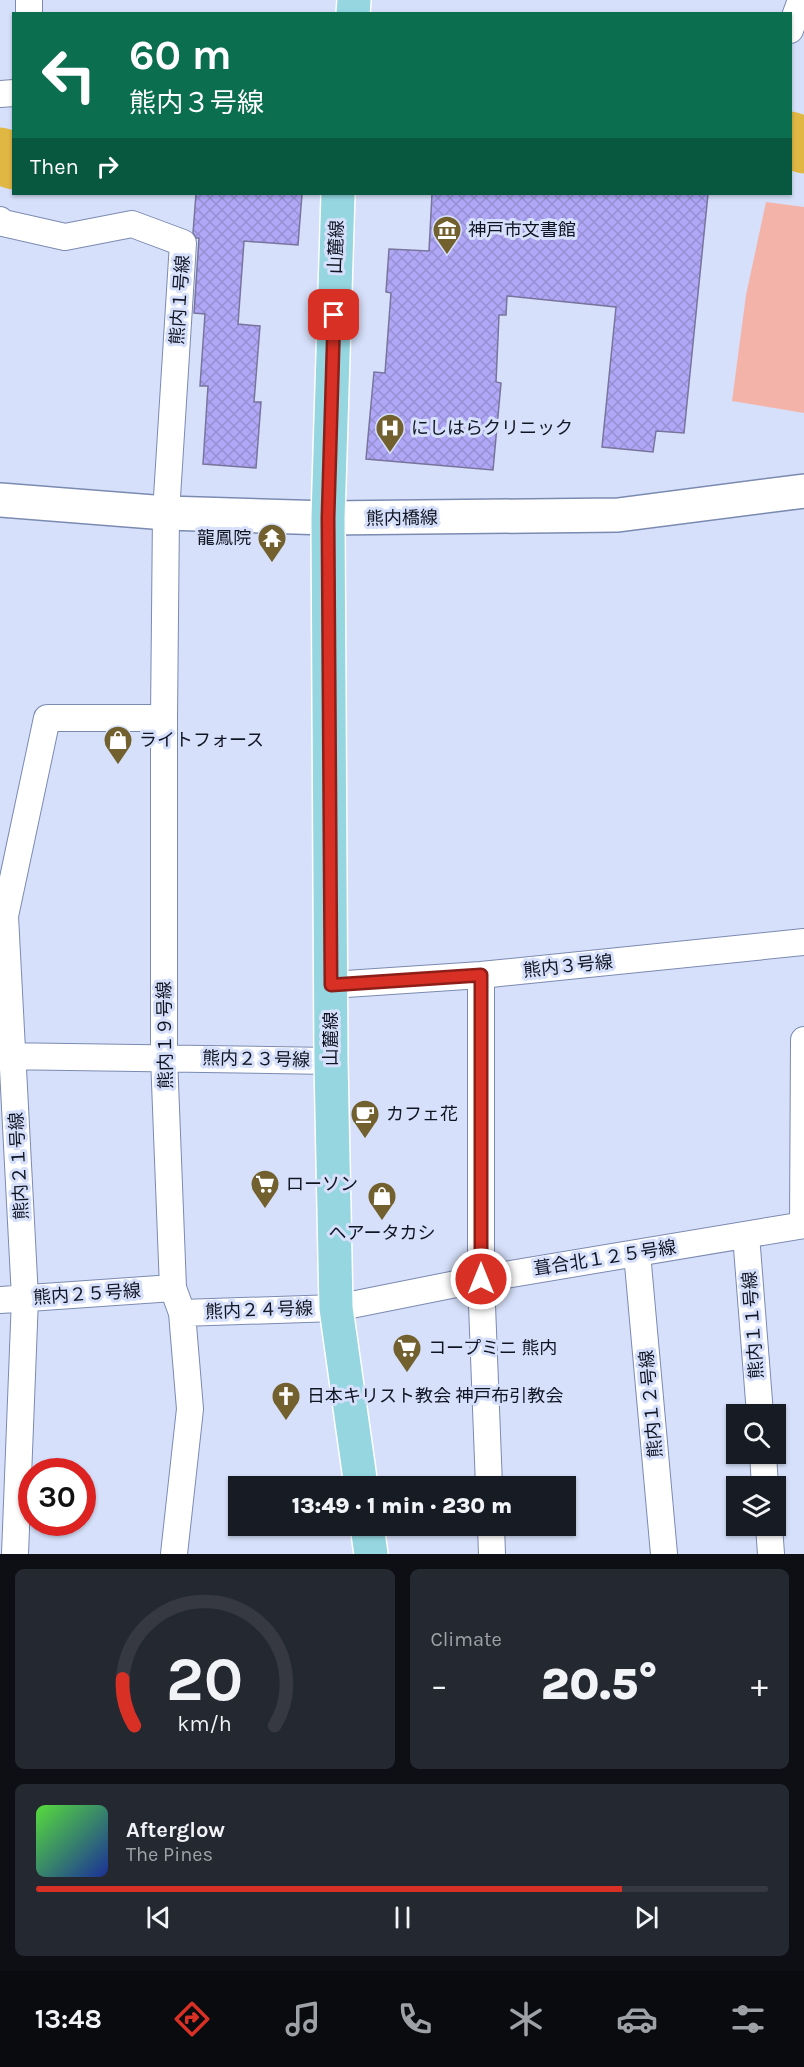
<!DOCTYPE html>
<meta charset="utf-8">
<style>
body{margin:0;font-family:Karla,"Noto Sans JP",sans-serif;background:#242831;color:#f1f3f6;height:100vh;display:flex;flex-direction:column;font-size:22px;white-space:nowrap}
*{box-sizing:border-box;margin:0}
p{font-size:20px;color:#9ea1a6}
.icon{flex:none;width:33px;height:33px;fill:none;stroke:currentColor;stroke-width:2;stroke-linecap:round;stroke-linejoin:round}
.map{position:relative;height:1554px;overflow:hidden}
.side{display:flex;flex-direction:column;gap:15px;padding:15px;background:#0d0f14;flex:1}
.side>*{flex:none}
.banner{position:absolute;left:12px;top:12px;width:780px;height:183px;border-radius:0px;box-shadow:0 2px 4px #0004;background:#0b6e4f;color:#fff;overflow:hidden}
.controls{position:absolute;left:726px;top:1404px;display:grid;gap:12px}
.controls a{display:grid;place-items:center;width:60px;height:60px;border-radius:0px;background:#171b24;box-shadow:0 2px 4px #0004;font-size:30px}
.speed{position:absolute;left:18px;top:1458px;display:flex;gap:12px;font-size:30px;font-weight:700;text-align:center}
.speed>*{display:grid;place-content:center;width:78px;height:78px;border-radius:50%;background:#171b24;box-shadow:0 2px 4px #0004;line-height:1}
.speed .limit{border:9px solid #d22;background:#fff;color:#111}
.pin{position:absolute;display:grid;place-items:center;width:51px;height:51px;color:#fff;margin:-26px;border-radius:12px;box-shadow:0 3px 9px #0006}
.me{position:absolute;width:66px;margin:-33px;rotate:0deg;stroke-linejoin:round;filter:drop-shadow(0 0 4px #0008)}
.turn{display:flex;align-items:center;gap:21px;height:126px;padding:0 18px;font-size:27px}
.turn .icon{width:78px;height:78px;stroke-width:2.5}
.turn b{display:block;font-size:42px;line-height:51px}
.then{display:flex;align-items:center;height:57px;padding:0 18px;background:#0003;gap:12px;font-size:22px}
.big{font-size:45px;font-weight:800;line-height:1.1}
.side .card{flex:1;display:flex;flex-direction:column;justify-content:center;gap:9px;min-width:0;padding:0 21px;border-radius:9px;background:#242831}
.side .dial{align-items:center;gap:0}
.dial svg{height:156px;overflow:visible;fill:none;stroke:#363941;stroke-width:7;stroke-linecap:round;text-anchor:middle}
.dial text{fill:#f1f3f6;stroke:none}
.song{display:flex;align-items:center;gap:18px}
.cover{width:72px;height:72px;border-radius:9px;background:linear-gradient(135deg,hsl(110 70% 55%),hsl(230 70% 35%))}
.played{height:6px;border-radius:3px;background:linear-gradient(90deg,#d93025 80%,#363941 80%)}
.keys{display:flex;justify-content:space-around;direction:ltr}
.heat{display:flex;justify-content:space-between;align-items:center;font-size:33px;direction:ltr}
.side .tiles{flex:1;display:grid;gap:15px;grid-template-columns:1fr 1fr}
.card:last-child{grid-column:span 2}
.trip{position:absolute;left:228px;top:1476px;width:348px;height:60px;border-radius:0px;background:#171b24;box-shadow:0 2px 4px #0004;font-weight:800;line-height:60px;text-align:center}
.menu{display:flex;height:96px;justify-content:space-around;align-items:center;background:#090b0e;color:#9ea1a6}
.menu .icon{width:42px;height:42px}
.menu .selected{color:#d93025}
.menu b{font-size:27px;color:#f1f3f6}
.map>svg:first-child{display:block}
</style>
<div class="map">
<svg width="804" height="1554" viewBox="0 0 804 1554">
<defs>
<pattern id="building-cross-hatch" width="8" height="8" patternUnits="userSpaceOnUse" patternTransform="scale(1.5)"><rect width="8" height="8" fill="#b0a8f6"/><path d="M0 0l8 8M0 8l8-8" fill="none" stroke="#9690d3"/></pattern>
</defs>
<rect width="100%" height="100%" fill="#d6e0fa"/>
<path fill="#f4b3a9" d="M766 202 804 207V413L732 401 746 295Z"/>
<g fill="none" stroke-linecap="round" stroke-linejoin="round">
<path stroke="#e1b744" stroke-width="57" d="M790 140 804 145
M0 156 14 161"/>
</g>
<path fill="url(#building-cross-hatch)" stroke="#78749d" stroke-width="1.5" d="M196 194H302L298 245 244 241 238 324 260 326 254 402H261L256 468 203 464 208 386H200L205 314 194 313 199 238H196L193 233Z
M432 194H708L684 433 656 431 653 452 602 447 616 307 507 296 506 315H499L496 382 501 383 493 470 366 459 374 372 385 373 391 293 386 292 389 249 429 251Z"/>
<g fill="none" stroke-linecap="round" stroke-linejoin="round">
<g stroke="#7b8ab1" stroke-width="28">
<path id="minor" d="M29 14V0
M790 30 801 0
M0 94 14 93
M0 220 3 223 65 237 132 224 183 243 166 513 164 718V1057L173 1288 182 1313 190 1409 174 1554
M481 975V1279L489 1486
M331 985 481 975 804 942
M0 1056 331 1061
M803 1225 804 1040
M746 1235 760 1414
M637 1253 664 1554
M0 1300 173 1288
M182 1313 336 1308 481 1279 804 1225
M763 1454 765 1486
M491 1526 492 1554
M769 1526 771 1554
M15 1554 25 1298 5 916 47 718H164"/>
</g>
<g stroke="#7b8ab1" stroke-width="36">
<path id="tertiary" d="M0 500 166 513 328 518 618 515 804 491"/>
</g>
<g stroke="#fff" stroke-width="36">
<path id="primary" d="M353 14 354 0
M338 194 328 518 331 1061 336 1308 361 1486
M367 1526 371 1554"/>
</g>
<use href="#minor" stroke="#fff" stroke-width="26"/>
<use href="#tertiary" stroke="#fff" stroke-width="33"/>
<use href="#primary" stroke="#95d6e0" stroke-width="33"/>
</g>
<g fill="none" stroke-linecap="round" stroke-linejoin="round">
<g stroke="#8d1f18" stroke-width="15">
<path id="route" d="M334 315 328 518 331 985 481 975V1279"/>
</g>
<use href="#route" stroke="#d93025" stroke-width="10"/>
</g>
<defs>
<g id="museum-pin" transform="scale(1.5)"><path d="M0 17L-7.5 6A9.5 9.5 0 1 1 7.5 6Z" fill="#73602f" stroke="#d6e0fa"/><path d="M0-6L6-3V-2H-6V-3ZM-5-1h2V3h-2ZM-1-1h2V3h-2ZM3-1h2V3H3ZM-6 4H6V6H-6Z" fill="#fff"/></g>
<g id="hospital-pin" transform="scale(1.5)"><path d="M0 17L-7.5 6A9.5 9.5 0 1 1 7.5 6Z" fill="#73602f" stroke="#d6e0fa"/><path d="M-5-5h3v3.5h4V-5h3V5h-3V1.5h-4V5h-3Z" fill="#fff"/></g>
<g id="temple-pin" transform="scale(1.5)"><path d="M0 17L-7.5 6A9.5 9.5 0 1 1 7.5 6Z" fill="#73602f" stroke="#d6e0fa"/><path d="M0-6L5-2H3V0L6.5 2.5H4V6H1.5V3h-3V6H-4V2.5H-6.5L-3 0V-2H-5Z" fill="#fff"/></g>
<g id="shop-pin" transform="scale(1.5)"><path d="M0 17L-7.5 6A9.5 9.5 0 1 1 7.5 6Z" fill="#73602f" stroke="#d6e0fa"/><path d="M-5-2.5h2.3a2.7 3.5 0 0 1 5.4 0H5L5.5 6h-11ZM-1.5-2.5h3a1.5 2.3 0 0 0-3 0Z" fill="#fff"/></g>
<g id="cafe-pin" transform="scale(1.5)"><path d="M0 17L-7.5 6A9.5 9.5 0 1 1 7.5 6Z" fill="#73602f" stroke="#d6e0fa"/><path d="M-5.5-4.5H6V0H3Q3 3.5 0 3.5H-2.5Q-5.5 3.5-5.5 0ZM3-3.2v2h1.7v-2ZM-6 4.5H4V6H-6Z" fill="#fff"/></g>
<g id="supermarket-pin" transform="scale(1.5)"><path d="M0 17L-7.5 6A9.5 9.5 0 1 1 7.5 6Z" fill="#73602f" stroke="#d6e0fa"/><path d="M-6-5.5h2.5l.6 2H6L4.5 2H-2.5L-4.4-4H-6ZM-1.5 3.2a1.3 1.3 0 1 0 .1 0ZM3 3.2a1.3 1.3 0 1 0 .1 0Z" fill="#fff"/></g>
<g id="church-pin" transform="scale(1.5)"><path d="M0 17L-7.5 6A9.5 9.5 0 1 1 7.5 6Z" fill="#73602f" stroke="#d6e0fa"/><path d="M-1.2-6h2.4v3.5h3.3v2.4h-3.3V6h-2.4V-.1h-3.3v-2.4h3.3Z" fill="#fff"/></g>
</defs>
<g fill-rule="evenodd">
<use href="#museum-pin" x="447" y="230"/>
<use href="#hospital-pin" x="390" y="428"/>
<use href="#temple-pin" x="272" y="538"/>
<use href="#shop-pin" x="118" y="740"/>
<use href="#cafe-pin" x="365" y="1114"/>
<use href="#supermarket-pin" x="265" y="1184"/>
<use href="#shop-pin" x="382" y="1196"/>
<use href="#supermarket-pin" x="407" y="1348"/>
<use href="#church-pin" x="286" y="1396"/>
</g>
<g text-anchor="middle" stroke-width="6" stroke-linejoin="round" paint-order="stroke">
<g font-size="18" fill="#101524" stroke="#d6e0fa" text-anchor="start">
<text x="468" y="236">神戸市文書館</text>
<text x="411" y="434">にしはらクリニック</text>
<text x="251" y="544" text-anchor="end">龍鳳院</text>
<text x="139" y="746">ライトフォース</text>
<text x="386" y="1120">カフェ花</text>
<text x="286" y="1190">ローソン</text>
<text x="382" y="1239" text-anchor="middle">ヘアータカシ</text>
<text x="428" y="1354">コープミニ 熊内</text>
<text x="307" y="1402">日本キリスト教会 神戸布引教会</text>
</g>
<g font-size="18" fill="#101524" stroke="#d6e0fa">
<text transform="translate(336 247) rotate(-88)" y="6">山麓線</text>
<text transform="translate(180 300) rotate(-86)" y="6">熊内１号線</text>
<text transform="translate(402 518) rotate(-1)" y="6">熊内橋線</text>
<text transform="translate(568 966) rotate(-6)" y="6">熊内３号線</text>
<text transform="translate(165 1035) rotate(-91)" y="6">熊内１９号線</text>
<text transform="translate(331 1039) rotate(-90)" y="6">山麓線</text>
<text transform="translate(256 1059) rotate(1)" y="6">熊内２３号線</text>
<text transform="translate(19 1166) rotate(-93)" y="6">熊内２１号線</text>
<text transform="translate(605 1258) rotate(-9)" y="6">葺合北１２５号線</text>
<text transform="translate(87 1294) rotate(-4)" y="6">熊内２５号線</text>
<text transform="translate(259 1310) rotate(-2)" y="6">熊内２４号線</text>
<text transform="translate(753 1325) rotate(-94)" y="6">熊内１１号線</text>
<text transform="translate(651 1404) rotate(-95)" y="6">熊内１２号線</text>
</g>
</g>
</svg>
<div class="controls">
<a><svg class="icon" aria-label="search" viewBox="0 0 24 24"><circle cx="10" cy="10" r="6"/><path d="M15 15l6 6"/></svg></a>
<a><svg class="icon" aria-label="layers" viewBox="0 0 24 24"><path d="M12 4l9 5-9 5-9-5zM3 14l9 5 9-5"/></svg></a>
</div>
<div class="speed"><div class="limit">30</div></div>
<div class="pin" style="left:334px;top:315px;background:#d93025"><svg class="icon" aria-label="arrive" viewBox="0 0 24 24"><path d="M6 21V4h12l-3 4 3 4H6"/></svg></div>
<svg class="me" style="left:481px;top:1279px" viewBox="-20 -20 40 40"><circle r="17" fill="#d93025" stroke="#fff" stroke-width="3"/><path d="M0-11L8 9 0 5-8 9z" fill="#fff"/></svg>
<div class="trip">13:49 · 1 min · 230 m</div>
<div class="banner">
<div class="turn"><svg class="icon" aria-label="left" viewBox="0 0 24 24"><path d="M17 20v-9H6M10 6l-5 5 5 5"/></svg><div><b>60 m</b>熊内３号線</div></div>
<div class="then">Then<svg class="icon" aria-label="right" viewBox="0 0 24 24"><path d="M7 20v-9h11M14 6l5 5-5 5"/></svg></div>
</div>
</div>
<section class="side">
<div class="tiles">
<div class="card dial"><svg viewBox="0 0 100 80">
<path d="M14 69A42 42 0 1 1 86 69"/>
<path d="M14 69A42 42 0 0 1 8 45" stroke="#d93025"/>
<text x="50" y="56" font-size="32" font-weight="700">20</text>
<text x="50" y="72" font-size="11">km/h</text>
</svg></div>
<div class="card"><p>Climate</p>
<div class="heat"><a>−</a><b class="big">20.5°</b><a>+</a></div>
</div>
<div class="card">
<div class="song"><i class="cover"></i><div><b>Afterglow</b><p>The Pines</p></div></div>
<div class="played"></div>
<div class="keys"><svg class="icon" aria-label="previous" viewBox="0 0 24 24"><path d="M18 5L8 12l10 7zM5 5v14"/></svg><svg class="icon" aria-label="pause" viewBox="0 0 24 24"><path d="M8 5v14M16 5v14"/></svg><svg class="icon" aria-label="next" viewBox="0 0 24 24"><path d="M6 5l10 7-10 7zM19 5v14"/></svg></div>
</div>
</div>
</section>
<nav class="menu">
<b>13:48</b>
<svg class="icon selected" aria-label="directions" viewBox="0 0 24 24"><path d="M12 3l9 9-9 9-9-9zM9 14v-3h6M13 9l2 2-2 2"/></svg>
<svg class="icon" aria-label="music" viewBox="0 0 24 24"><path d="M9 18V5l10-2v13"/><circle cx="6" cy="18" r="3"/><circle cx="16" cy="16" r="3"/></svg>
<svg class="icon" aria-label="phone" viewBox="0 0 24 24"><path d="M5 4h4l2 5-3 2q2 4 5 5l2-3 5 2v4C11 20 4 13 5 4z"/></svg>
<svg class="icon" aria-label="climate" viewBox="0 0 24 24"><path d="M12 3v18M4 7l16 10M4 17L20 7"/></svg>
<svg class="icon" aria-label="car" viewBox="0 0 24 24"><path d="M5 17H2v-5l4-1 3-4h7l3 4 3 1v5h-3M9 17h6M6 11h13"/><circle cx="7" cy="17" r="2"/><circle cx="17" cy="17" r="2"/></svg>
<svg class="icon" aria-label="filters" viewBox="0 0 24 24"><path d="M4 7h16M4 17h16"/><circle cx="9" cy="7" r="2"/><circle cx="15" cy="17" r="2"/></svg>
</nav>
